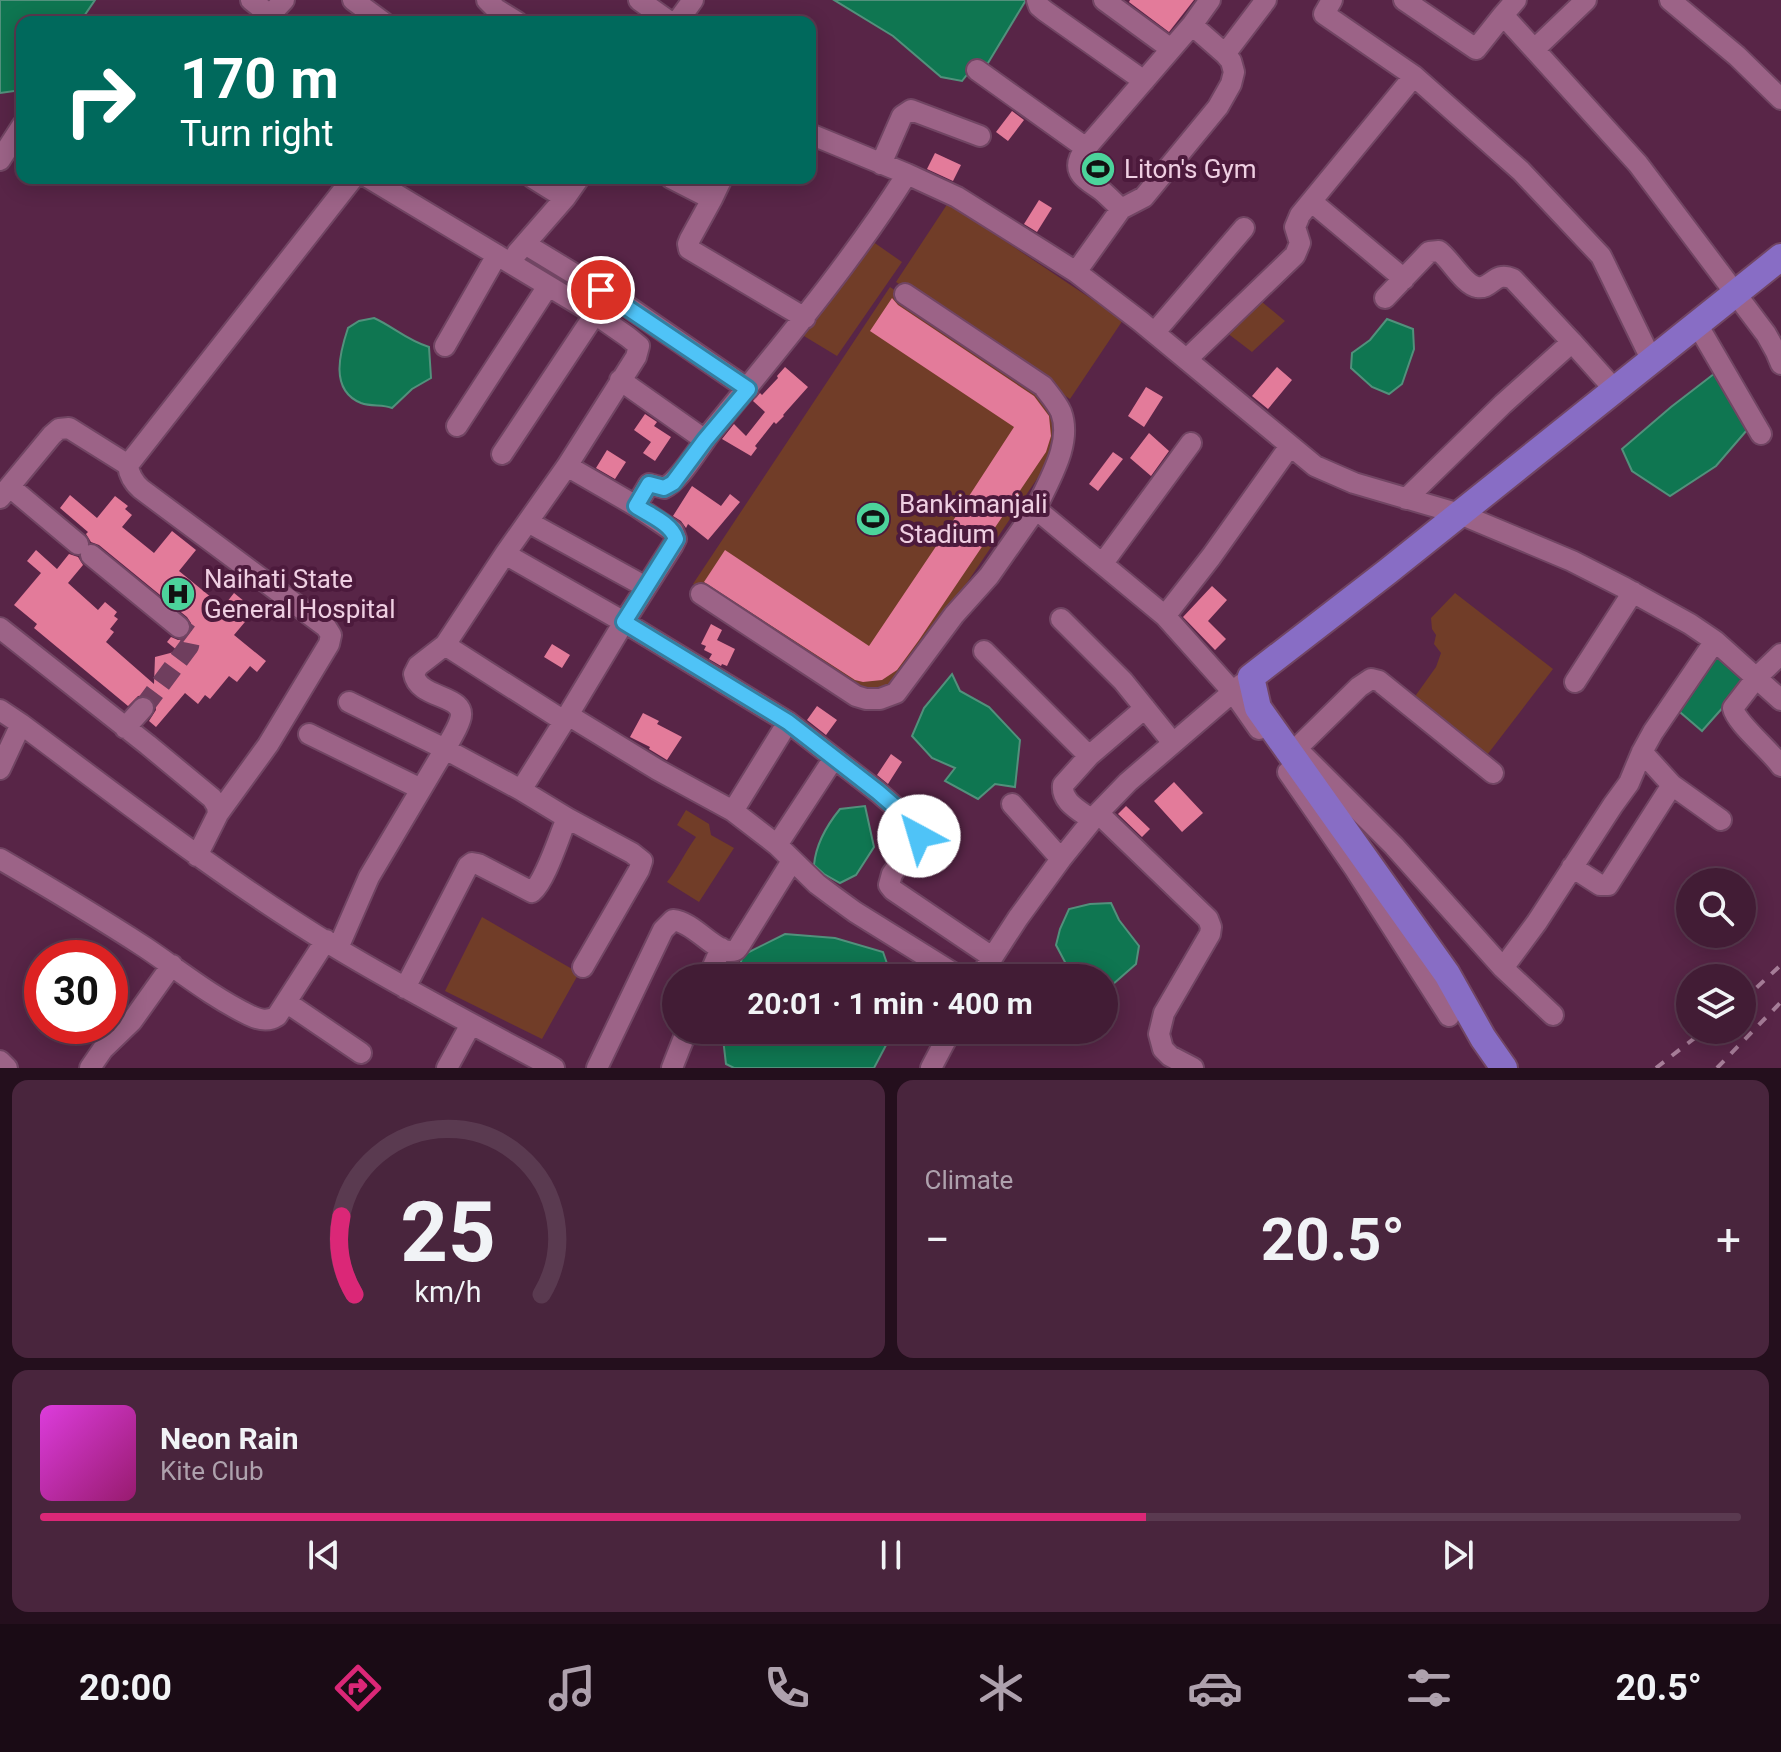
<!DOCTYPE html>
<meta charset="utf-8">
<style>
body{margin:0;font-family:Roboto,sans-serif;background:#49253d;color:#f1f3f6;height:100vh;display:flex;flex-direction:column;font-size:30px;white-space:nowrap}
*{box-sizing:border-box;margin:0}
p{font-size:26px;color:#aea1ad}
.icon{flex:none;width:44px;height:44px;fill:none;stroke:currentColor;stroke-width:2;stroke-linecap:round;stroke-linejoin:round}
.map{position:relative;height:1068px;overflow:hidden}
.sheet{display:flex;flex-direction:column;gap:12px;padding:12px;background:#240f1d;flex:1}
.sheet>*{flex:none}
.hud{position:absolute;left:16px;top:16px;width:800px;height:168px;border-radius:16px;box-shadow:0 4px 20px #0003,0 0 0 2px #5a3a50;background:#00695c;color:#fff;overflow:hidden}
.buttons{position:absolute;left:1676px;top:868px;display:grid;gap:16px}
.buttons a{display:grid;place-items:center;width:80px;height:80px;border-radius:50%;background:#421c35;box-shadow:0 4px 20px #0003,0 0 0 2px #5a3a50;font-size:40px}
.speed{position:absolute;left:24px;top:940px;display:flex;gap:16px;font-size:40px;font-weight:700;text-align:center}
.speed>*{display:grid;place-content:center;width:104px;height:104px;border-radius:50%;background:#421c35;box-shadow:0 4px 20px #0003,0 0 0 2px #5a3a50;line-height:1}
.speed .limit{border:12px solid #d22;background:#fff;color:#111}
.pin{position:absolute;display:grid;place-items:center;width:68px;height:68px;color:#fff;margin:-34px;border:4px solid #fff;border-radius:50%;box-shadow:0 2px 8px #0007}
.me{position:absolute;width:88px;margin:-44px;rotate:321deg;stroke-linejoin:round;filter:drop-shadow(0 0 6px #0008)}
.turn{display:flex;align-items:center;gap:28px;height:168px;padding:0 32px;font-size:36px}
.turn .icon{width:104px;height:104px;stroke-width:2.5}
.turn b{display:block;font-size:56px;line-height:68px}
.big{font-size:60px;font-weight:700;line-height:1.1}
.sheet .widget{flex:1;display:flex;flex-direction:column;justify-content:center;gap:12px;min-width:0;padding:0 28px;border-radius:16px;background:#49253d}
.sheet .dial{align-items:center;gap:0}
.dial svg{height:208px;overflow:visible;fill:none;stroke:#5a3a50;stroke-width:7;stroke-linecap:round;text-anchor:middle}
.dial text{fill:#f1f3f6;stroke:none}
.song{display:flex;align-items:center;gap:24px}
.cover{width:96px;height:96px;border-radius:12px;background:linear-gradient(135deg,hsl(300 70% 55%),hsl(320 70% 35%))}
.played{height:8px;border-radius:4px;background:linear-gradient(90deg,#db2777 65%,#5a3a50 65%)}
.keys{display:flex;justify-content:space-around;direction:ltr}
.heat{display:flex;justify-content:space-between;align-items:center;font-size:44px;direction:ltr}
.sheet .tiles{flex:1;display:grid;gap:12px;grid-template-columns:1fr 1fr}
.widget:last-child{grid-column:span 2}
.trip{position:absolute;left:662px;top:964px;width:456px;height:80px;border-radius:40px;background:#421c35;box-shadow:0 4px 20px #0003,0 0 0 2px #5a3a50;font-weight:700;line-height:80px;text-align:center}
.menu{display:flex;height:128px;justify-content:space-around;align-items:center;background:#1a0b15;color:#aea1ad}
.menu .icon{width:56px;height:56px}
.menu .current{color:#db2777}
.menu b{font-size:36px;color:#f1f3f6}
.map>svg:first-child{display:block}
</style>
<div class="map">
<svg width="1781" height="1068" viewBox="0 0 1781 1068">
<rect width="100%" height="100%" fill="#582547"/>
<path fill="#713d28" d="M948 203 1123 320 1070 399 896 282Z
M869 239 902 262 837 356 799 333Z
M890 287 1041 387 1057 410 1053 455 907 672C885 688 874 693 848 687L693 584Z
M1250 292 1285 321 1252 352 1218 326Z
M1455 593 1553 669 1484 759 1411 702 1436 667 1441 653 1434 644 1436 635 1432 629 1431 618Z
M686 810 709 824 711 835 734 848 699 902 667 882C678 868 685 852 696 837L677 825Z
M482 917 579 973 542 1039 445 991Z"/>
<path fill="#0f7651" stroke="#52917c" stroke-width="2" d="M0 0H95L80 22H22V90L0 93Z
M834 0H1026L988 63 977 62 962 81 941 77 893 36Z
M374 318C394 327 406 340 429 347L431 378 412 389 392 408C382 404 372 407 361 403 329 390 340 352 348 328L359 321Z
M1387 319 1413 329 1414 349 1402 384 1389 394 1372 387 1351 368 1352 353 1370 340Z
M1719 370 1747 430 1716 466 1670 496 1632 471 1622 449 1671 407Z
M1711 647 1749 678 1702 731 1674 707Z
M952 674 960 691 989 707 1020 740 1015 787 995 784 978 799 945 781 955 768 932 758 912 736 924 708Z
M865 806 874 847 856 875 840 883 824 874 814 865C816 843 827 825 840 809Z
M1111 903 1119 920 1139 946 1136 964 1104 992V978H1079L1066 964 1056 945 1060 929 1069 909 1090 904Z
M785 934 835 938 883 952 892 978H736L743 955Z
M722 1030H894L874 1068H734L726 1064Z"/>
<path fill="#e37b9a" d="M1130 0H1194L1169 32 1129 2Z
M1012 111 1024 120 1008 141 996 132Z
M935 153 961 165 953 181 927 169Z
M1039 200 1052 208 1037 232 1024 224Z
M892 298 898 305 1034 396 1049 416 1051 436 1046 452 919 640 897 670 882 680 863 682 855 680 704 582 725 550 869 646 945 533 1014 427 870 331Z
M785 367 808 387 783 415 784 416 776 424 774 422 755 446 757 448 751 456 722 439 734 424 746 436 765 412 753 401 760 393 762 395 778 378 777 376Z
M1277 367 1292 380 1268 409 1252 396Z
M1146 387 1163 397 1144 427 1128 416Z
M645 414 657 422 654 426 671 437 655 461 643 453 651 442 634 430Z
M1149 433 1169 451 1151 476 1130 458Z
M607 450 626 462 615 479 596 468Z
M1113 452 1123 459 1098 491 1089 484Z
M692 486 721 506 730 494 740 502 708 540 688 524 686 528 681 521 673 516Z
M70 495 97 518 115 496 128 506 125 509 132 515 122 527 154 553 172 531 196 550 179 571 223 607 234 593 255 610 234 635 266 661 257 672 250 666 237 682 229 676 210 699 205 695 198 704 185 693 156 727 149 721 156 710 155 703 151 698 145 695 138 696 128 706 34 628 37 624 14 605 41 573 27 561 36 550 57 569 69 554 78 557 83 565 68 583 98 610 105 602 117 612 114 616 118 619 110 629 114 632 106 642 154 684 155 657 178 651 167 642 171 637 178 640 184 639 192 630 191 623 187 617 99 545 91 542 86 534 88 532 60 508Z
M1212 586 1227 600 1208 621 1226 639 1215 650 1183 617Z
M711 624 722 630 717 640 735 649 727 666 722 664 721 666 709 659 712 654 704 650 706 646 701 644Z
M552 644 570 655 562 668 544 657Z
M817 706 837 720 826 735 807 720Z
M643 713 659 721 657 724 682 737 667 760 649 749 650 747 630 737Z
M891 754 902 762 888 784 877 775Z
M1174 782 1203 813 1182 832 1154 801Z
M1126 806 1150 829 1142 837 1118 814Z"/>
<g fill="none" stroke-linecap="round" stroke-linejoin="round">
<path stroke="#6f3e5e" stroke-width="20" stroke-dasharray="20 10" stroke-linecap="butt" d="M143 708 189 646 191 636 179 627"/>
<g stroke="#714563" stroke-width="24">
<path id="minor" d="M251 0 270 15 284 0
M353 0 383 22
M487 0 496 9 517 22
M639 0 670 22
M1037 0 1039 6 1045 11 1144 81
M1104 0 1171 49
M1332 0 1324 14 1414 76 1521 171 1601 256 1652 361
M1404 0 1476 49 1503 15
M1516 0 1503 15 1638 164 1766 334 1776 352 1781 364
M1670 0 1737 56 1781 99
M677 22 693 0
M1192 25 1225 54 1266 0
M1536 51 1539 45 1586 0
M977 70 1086 148C1068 171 1084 178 1101 190 1108 196 1115 203 1121 209
M810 134 907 174 957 197 1046 253 1076 272 1140 321 1315 466 1354 483 1460 514 1572 561 1625 588 1690 624 1715 641 1781 700
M1086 148 1192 25 1210 0
M0 160 22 126
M881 164 902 116 911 110 980 136
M533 178 565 198
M671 178 712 199 722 178
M712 199 690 239 688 244 689 249 805 318
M1312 202 1404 279
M525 244 627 306 748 389
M517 253 565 198 579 178
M1076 272 1121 209 1144 197 1218 107 1231 84 1234 72 1231 61 1225 54
M905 294 1043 386C1049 394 1057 403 1061 412 1073 444 1048 481 1036 509
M1385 298 1429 252 1439 251C1450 259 1464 285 1477 287 1492 290 1494 270 1513 279L1572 342
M1697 324 1761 434
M1155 332 1244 228
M445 346 497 255
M1187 359 1295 255 1300 243 1295 227 1300 215 1414 76
M620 380 705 440
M457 426 548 286
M502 454 595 314
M128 465C129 475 133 482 141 489L326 627 331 635 329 644 268 745 218 814
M10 487 78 544
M0 498 52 435 59 429 69 428 128 465 353 178
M1406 499 1503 404 1572 342 1615 390
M636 506 649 484 664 488C679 482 700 446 711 432 779 348 849 266 907 174
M528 522 646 587
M505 554 624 622 673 545 676 539 673 531 636 506 567 466
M91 555 179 627
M1103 563 1191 443
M701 594 856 696 866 699H880L896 693 954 615 989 576 1036 509 1165 616 1233 692 1259 729
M1165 616 1211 557 1290 446
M1061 619 1123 681 1173 743
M0 628 148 745 212 798 217 806 218 814 197 856
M445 645 564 721
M984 651 1089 756
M1781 654 1757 677 1733 708C1736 723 1770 750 1781 766
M1575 682 1633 592
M349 702 445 749C450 740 457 730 460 720 469 694 418 700 414 674L418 666 445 645 505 554 567 466 636 357 639 346 628 337 595 314 369 178
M0 710 21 724C124 801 225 880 335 947 406 990 481 1029 554 1068
M125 728 143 708
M309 734 421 789
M1296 749 1359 687 1371 679 1379 681 1493 773
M1642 752 1672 785 1721 820
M1302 754 1394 846 1503 968 1537 922 1613 805 1629 783 1642 752 1653 732 1715 641
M0 769 21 724
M1288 772 1355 869 1449 1016
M521 790 568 715
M1012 804 1061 859
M733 811 788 722
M1098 813 1208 919 1211 927 1210 934 1164 1013 1159 1034 1163 1049 1170 1056 1193 1068
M1092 820C1079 810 1061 802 1063 785L1089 756 1145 708
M777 845 834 758
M0 859C50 888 98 917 146 948 180 971 212 997 249 1015 259 1020 268 1022 277 1016L326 940
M1572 867 1600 885H1608L1672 785
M338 948 369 877 445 749 521 790 567 818
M1503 968 1553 1015
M708 978 721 948
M961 978 855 912 833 896 817 884 777 845 733 811 658 770 568 715 624 622 788 722 878 792 917 826 920 831 919 836 892 874 889 885 893 890 992 957
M979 978 1018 918 1061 859 1098 813 1128 782 1242 684
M405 988 468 866 472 863 478 864 532 892C546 880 559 836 567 818L632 853 642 861 639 870 583 967
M286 1002 361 1053
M0 1061 7 1068
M90 1068 103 1049 132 1021 172 965
M447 1068 471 1024
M597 1068 663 930 673 920C694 922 714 952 731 951 737 951 738 948 741 943L792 861
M672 1068 687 1030
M931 1068 951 1030"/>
</g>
<g stroke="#714563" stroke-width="30">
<path id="major" d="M1504 1068 1483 1038 1447 974 1258 708 1251 677 1387 572 1781 257"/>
</g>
<use href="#minor" stroke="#9c6387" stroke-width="20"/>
<use href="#major" stroke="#886dc5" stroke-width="26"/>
<path stroke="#a67d98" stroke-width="4" stroke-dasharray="10 10" stroke-linecap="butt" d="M1742 1001 1781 965
M1656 1068 1705 1030
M1717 1068 1781 1002"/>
</g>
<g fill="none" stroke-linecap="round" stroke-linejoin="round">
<g stroke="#337fa1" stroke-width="20">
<path id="route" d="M601 290 748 389 705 440 673 483 664 488 649 484 636 506C649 515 671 523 676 539L624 622 788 722 878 792 917 826 920 831 919 836"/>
</g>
<use href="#route" stroke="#4fc3f7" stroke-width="14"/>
</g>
<defs>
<g id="stadium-disc" transform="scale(1.8)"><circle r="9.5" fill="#4cd39b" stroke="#4c1a3c"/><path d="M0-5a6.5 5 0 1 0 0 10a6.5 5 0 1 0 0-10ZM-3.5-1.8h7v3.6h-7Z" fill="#111"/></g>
<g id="hospital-disc" transform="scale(1.8)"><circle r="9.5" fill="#4cd39b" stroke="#4c1a3c"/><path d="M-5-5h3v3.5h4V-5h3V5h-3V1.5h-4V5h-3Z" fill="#111"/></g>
</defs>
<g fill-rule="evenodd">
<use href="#stadium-disc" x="1098" y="169"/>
<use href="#stadium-disc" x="873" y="519"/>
<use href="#hospital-disc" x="178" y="594"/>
</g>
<g text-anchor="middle" stroke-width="8" stroke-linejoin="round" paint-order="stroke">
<g font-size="26" fill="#efcfe2" stroke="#4c1a3c" text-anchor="start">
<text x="1124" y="178">Liton's Gym</text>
<text x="899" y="513">Bankimanjali<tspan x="899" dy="30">Stadium</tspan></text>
<text x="204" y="588">Naihati State<tspan x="204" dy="30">General Hospital</tspan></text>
</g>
</g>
</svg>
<div class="buttons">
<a><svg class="icon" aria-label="search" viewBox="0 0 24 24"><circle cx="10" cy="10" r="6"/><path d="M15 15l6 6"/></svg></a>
<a><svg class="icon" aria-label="layers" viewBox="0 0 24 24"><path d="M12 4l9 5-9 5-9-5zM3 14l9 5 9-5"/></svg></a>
</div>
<div class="speed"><div class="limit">30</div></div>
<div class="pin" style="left:601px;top:290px;background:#d93025"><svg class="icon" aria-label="arrive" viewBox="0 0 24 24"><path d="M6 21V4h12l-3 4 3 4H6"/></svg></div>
<svg class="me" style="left:919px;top:836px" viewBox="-20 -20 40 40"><circle r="19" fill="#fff"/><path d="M0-13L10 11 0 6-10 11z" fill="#4fc3f7"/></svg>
<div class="trip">20:01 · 1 min · 400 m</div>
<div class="hud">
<div class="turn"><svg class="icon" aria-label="right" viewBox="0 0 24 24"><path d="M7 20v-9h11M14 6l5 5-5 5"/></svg><div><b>170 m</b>Turn right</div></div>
</div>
</div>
<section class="sheet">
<div class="tiles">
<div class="widget dial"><svg viewBox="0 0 100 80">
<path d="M14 69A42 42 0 1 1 86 69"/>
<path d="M14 69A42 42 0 0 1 9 39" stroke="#db2777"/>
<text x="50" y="56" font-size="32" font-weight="700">25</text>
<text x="50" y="72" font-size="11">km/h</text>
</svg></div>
<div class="widget"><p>Climate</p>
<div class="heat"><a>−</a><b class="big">20.5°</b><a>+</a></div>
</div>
<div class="widget">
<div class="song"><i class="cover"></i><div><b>Neon Rain</b><p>Kite Club</p></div></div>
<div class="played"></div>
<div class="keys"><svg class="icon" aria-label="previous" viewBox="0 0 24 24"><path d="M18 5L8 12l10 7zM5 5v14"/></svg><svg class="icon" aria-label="pause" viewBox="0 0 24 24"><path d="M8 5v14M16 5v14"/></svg><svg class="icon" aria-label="next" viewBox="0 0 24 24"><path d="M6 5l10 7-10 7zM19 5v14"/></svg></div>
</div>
</div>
</section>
<nav class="menu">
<b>20:00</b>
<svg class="icon current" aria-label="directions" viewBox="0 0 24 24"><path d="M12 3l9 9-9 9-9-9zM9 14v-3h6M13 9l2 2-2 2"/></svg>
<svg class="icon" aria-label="music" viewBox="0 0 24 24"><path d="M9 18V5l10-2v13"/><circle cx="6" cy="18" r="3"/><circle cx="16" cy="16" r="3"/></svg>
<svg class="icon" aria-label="phone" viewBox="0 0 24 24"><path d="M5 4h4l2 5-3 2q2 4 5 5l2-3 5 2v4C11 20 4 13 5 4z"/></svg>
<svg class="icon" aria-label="climate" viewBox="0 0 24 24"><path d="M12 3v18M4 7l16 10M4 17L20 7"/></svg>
<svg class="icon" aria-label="car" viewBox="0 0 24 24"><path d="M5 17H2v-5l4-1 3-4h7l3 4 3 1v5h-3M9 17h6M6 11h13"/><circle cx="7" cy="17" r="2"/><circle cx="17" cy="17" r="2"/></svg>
<svg class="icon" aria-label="filters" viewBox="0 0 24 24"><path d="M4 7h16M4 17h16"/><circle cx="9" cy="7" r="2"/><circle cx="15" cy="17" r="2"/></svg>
<b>20.5°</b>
</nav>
